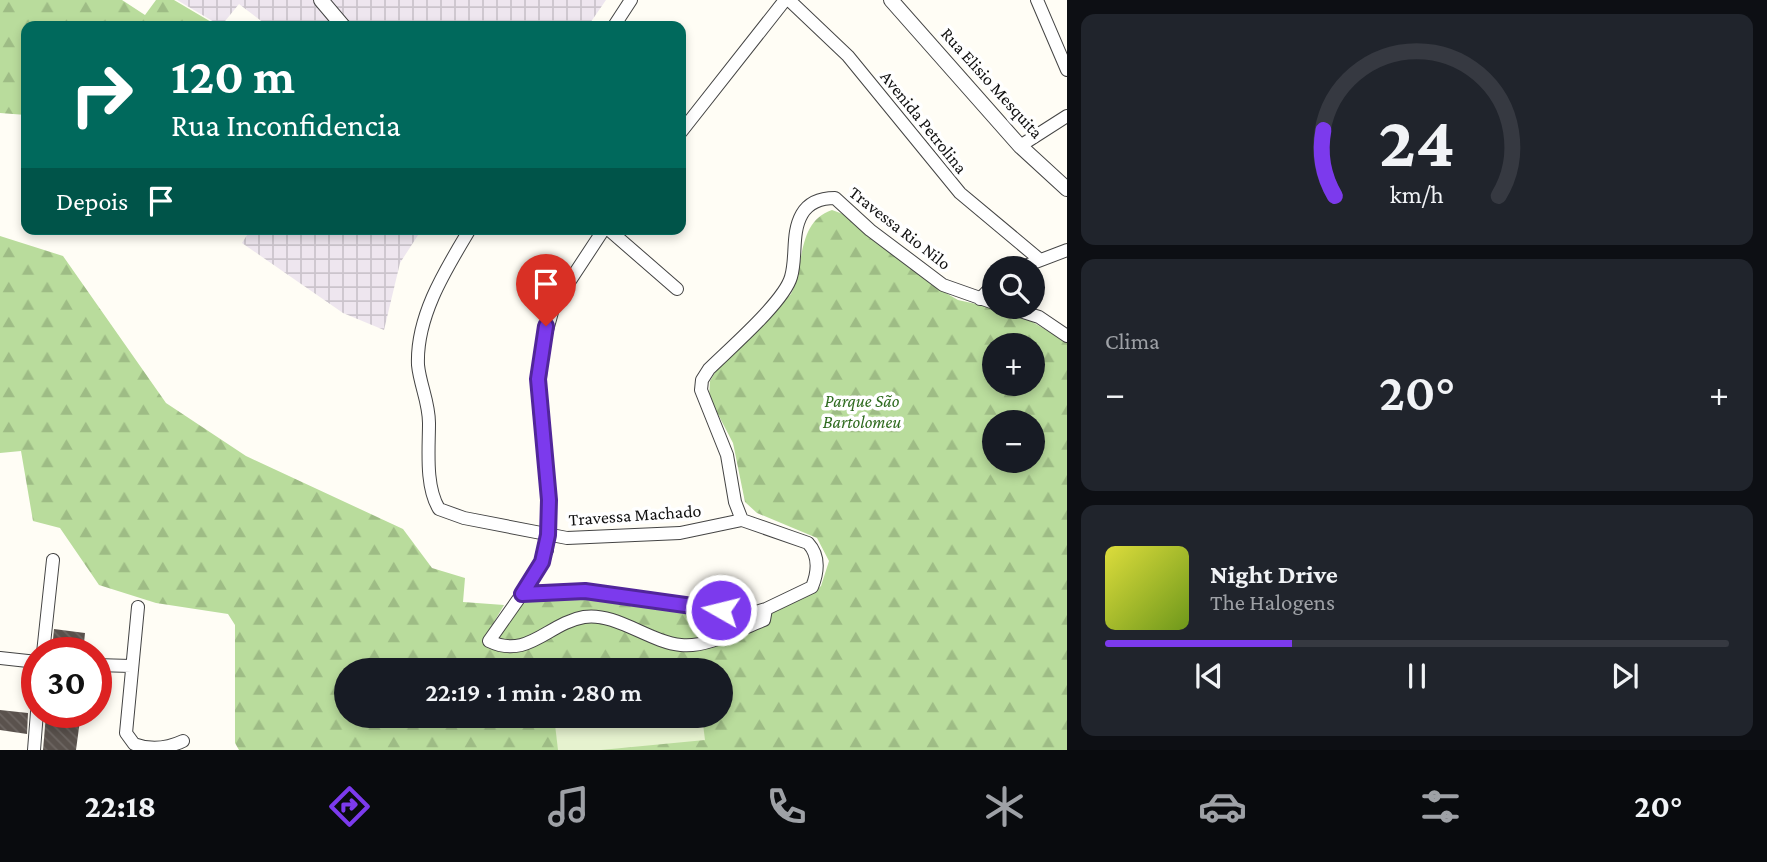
<!DOCTYPE html>
<html lang="pt">
<meta charset="utf-8">
<style>
body{margin:0;font-family:"Crimson Pro",serif;background:#20242c;color:#f1f3f6;height:100vh;display:flex;flex-direction:column;font-size:26px;white-space:nowrap}
*{box-sizing:border-box;margin:0}
p{font-size:23px;color:#9ea1a6}
.icon{flex:none;width:38px;height:38px;fill:none;stroke:currentColor;stroke-width:2;stroke-linecap:round;stroke-linejoin:round}
.map{position:relative;flex:1;overflow:hidden}
.side{display:flex;flex-direction:column;gap:14px;padding:14px;background:#0d0f14;width:700px}
.side>*{flex:none}
.hud{position:absolute;left:21px;top:21px;width:665px;height:214px;border-radius:14px;box-shadow:0 4px 10px #0003;background:#00695c;color:#fff;overflow:hidden}
.fabs{position:absolute;left:982px;top:256px;display:grid;gap:14px}
.fabs a{display:grid;place-items:center;width:63px;height:63px;border-radius:50%;background:#171b24;box-shadow:0 4px 10px #0003;font-size:35px}
.speed{position:absolute;left:21px;top:637px;display:flex;gap:14px;font-size:35px;font-weight:700;text-align:center}
.speed>*{display:grid;place-content:center;width:91px;height:91px;border-radius:50%;background:#171b24;box-shadow:0 4px 10px #0003;line-height:1}
.speed .limit{border:10px solid #d22;background:#fff;color:#111}
.pin{position:absolute;display:grid;place-items:center;width:60px;height:60px;color:#fff;margin:-72px -30px;border-radius:50% 50% 50% 0;rotate:-45deg;box-shadow:0 0 7px #0007}
.pin .icon{rotate:45deg}
.me{position:absolute;width:77px;margin:-38px;rotate:278deg;stroke-linejoin:round;filter:drop-shadow(0 0 5px #0008)}
.turn{display:flex;align-items:center;gap:24px;height:147px;padding:0 35px;font-size:32px}
.turn .icon{width:91px;height:91px;stroke-width:2.5}
.turn b{display:block;font-size:49px;line-height:60px}
.then{display:flex;align-items:center;height:66px;padding:0 35px;background:#0003;gap:14px;font-size:26px}
.big{font-size:52px;font-weight:600;line-height:1.1}
.side .tile{flex:1;display:flex;flex-direction:column;justify-content:center;gap:10px;min-width:0;padding:0 24px;border-radius:14px;background:#20242c}
.side .dial{align-items:center;gap:0}
.dial svg{height:182px;overflow:visible;fill:none;stroke:#363941;stroke-width:7;stroke-linecap:round;text-anchor:middle}
.dial text{fill:#f1f3f6;stroke:none}
.song{display:flex;align-items:center;gap:21px}
.cover{width:84px;height:84px;border-radius:10px;background:linear-gradient(135deg,hsl(60 70% 55%),hsl(80 70% 35%))}
.played{height:7px;border-radius:4px;background:linear-gradient(90deg,#7c3aed 30%,#363941 30%)}
.keys{display:flex;justify-content:space-around;direction:ltr}
.heat{display:flex;justify-content:space-between;align-items:center;font-size:38px;direction:ltr}
.trip{position:absolute;left:334px;top:658px;width:399px;height:70px;border-radius:35px;background:#171b24;box-shadow:0 4px 10px #0003;font-weight:600;line-height:70px;text-align:center}
.tab-bar{display:flex;height:112px;justify-content:space-around;align-items:center;background:#090b0e;color:#9ea1a6}
.tab-bar .icon{width:49px;height:49px}
.tab-bar .on{color:#7c3aed}
.tab-bar b{font-size:32px;color:#f1f3f6}
main{display:flex;flex:1;min-height:0}
.map>svg:first-child{display:block}
</style>
<main>
<div class="map">
<svg width="1067" height="750" viewBox="0 0 1067 750">
<defs>
<pattern id="industrial-grid" width="8" height="8" patternUnits="userSpaceOnUse" patternTransform="scale(1.75)"><rect width="8" height="8" fill="#eee6ef"/><path d="M0 4h8M4 0v8" fill="none" stroke="#cbc4cc"/></pattern>
<pattern id="forest-firs" width="22" height="20" patternUnits="userSpaceOnUse" patternTransform="scale(1.75)"><rect width="22" height="20" fill="#b9dc9c"/><path d="M5 1l3.5 6h-7zM16 11l3.5 6h-7z" fill="#9ebc85"/></pattern>
<pattern id="building-back-hatch" width="6" height="6" patternUnits="userSpaceOnUse" patternTransform="scale(1.75)"><rect width="6" height="6" fill="#5a524d"/><path d="M-1 5l2 2M0 0l6 6M5-1l2 2" fill="none" stroke="#6d6662"/></pattern>
</defs>
<rect width="100%" height="100%" fill="#fffdf5"/>
<path fill="url(#industrial-grid)" d="M177 0H606L588 26H268L239 4 221 26Z
M251 229H422L400 263 384 330 343 313 242 243Z"/>
<path fill="url(#forest-firs)" fill-rule="evenodd" d="M0 0H122L145 15 156 0H174L218 26H26V115L0 113Z
M832 210 843 214 932 285 958 300 1017 313 1067 342V750H239L235 743V625L228 614 156 603 99 585 60 528 33 521 21 451 0 453V236L63 256 166 403 246 456 403 529 432 568 465 578 463 602 504 605 490 629 521 601 575 594 752 617 813 593 821 586 829 561 817 538 757 513 745 502 733 443 709 397 710 381 717 369 791 294C805 267 796 222 832 210ZM994 345H1032V383H994ZM994 422H1032V460H994ZM346 670H721V716H346Z"/>
<path fill="#e6f2cf" d="M554 716H702L705 740 601 750H558Z"/>
<path fill="url(#building-back-hatch)" d="M54 629 85 633 83 653 52 650Z
M0 710 28 713 27 734 0 730Z
M46 715 80 720 76 750H43Z"/>
<g fill="none" stroke-linecap="round" stroke-linejoin="round">
<g stroke="#444" stroke-width="14">
<path id="minor" d="M789 0 848 56 960 193 1039 259
M1037 0 1067 70
M614 26 631 0
M681 132 785 0
M1020 146 1067 116
M470 229C446 269 416 316 418 365 420 385 429 402 429 423 429 449 425 486 439 509L464 518 567 538 680 533 742 520
M604 229 554 305 541 352 539 406 549 501 547 550 522 594 489 641C528 660 548 623 584 617 616 612 649 642 681 645 707 648 740 629 764 620L766 609
M608 229 677 289
M1020 268 1067 250
M980 299 994 284
M1004 306 1039 317 1067 336
M522 594 585 591 749 614 766 609 812 587C818 572 820 556 808 543L742 520 735 502 727 455 701 390 702 380 709 369C728 350 784 302 791 277 797 257 791 233 802 214 809 202 822 198 835 198L870 230 943 285 994 303
M138 607 126 733 134 744C150 750 168 748 183 741
M43 653 53 560
M0 658 37 662
M96 665 131 666
M34 750 37 712"/>
</g>
<g stroke="#444" stroke-width="16">
<path id="tertiary" d="M321 0 343 26
M891 0 1020 146 1067 189"/>
</g>
<use href="#minor" stroke="#fff" stroke-width="12"/>
<use href="#tertiary" stroke="#fff" stroke-width="14"/>
</g>
<g fill="none" stroke-linecap="round" stroke-linejoin="round">
<g stroke="#51269a" stroke-width="18">
<path id="route" d="M546 326 538 379 549 500 548 535 542 562 522 594 585 591 721 610"/>
</g>
<use href="#route" stroke="#7c3aed" stroke-width="12"/>
</g>
<g text-anchor="middle" stroke-width="7" stroke-linejoin="round" paint-order="stroke">
<g font-size="18" fill="#111" stroke="#fff">
<text transform="translate(992 83) rotate(48)" y="6">Rua Elisio Mesquita</text>
<text transform="translate(924 122) rotate(51)" y="6">Avenida Petrolina</text>
<text transform="translate(900 228) rotate(38)" y="6">Travessa Rio Nilo</text>
<text transform="translate(635 515) rotate(-4)" y="6">Travessa Machado</text>
</g>
<g font-size="18" font-style="italic" fill="#2f6b1f" stroke="#fff">
<text x="862" y="407">Parque São<tspan x="862" dy="21">Bartolomeu</tspan></text>
</g>
</g>
</svg>
<div class="fabs">
<a><svg class="icon" aria-label="search" viewBox="0 0 24 24"><circle cx="10" cy="10" r="6"/><path d="M15 15l6 6"/></svg></a>
<a>+</a>
<a>−</a>
</div>
<div class="speed"><div class="limit">30</div></div>
<div class="pin" style="left:546px;top:326px;background:#d93025"><svg class="icon" aria-label="arrive" viewBox="0 0 24 24"><path d="M6 21V4h12l-3 4 3 4H6"/></svg></div>
<svg class="me" style="left:721px;top:610px" viewBox="-20 -20 40 40"><circle r="17" fill="#7c3aed" stroke="#fff" stroke-width="3"/><path d="M0-11L8 9 0 5-8 9z" fill="#fff"/></svg>
<div class="trip">22:19 · 1 min · 280 m</div>
<div class="hud">
<div class="turn"><svg class="icon" aria-label="right" viewBox="0 0 24 24"><path d="M7 20v-9h11M14 6l5 5-5 5"/></svg><div><b>120 m</b>Rua Inconfidencia</div></div>
<div class="then">Depois<svg class="icon" aria-label="arrive" viewBox="0 0 24 24"><path d="M6 21V4h12l-3 4 3 4H6"/></svg></div>
</div>
</div>
<section class="side">
<div class="tile dial"><svg viewBox="0 0 100 80">
<path d="M14 69A42 42 0 1 1 86 69"/>
<path d="M14 69A42 42 0 0 1 9 40" stroke="#7c3aed"/>
<text x="50" y="56" font-size="32" font-weight="700">24</text>
<text x="50" y="72" font-size="11">km/h</text>
</svg></div>
<div class="tile"><p>Clima</p>
<div class="heat"><a>−</a><b class="big">20°</b><a>+</a></div>
</div>
<div class="tile">
<div class="song"><i class="cover"></i><div><b>Night Drive</b><p>The Halogens</p></div></div>
<div class="played"></div>
<div class="keys"><svg class="icon" aria-label="previous" viewBox="0 0 24 24"><path d="M18 5L8 12l10 7zM5 5v14"/></svg><svg class="icon" aria-label="pause" viewBox="0 0 24 24"><path d="M8 5v14M16 5v14"/></svg><svg class="icon" aria-label="next" viewBox="0 0 24 24"><path d="M6 5l10 7-10 7zM19 5v14"/></svg></div>
</div>
</section>
</main>
<nav class="tab-bar">
<b>22:18</b>
<svg class="icon on" aria-label="directions" viewBox="0 0 24 24"><path d="M12 3l9 9-9 9-9-9zM9 14v-3h6M13 9l2 2-2 2"/></svg>
<svg class="icon" aria-label="music" viewBox="0 0 24 24"><path d="M9 18V5l10-2v13"/><circle cx="6" cy="18" r="3"/><circle cx="16" cy="16" r="3"/></svg>
<svg class="icon" aria-label="phone" viewBox="0 0 24 24"><path d="M5 4h4l2 5-3 2q2 4 5 5l2-3 5 2v4C11 20 4 13 5 4z"/></svg>
<svg class="icon" aria-label="climate" viewBox="0 0 24 24"><path d="M12 3v18M4 7l16 10M4 17L20 7"/></svg>
<svg class="icon" aria-label="car" viewBox="0 0 24 24"><path d="M5 17H2v-5l4-1 3-4h7l3 4 3 1v5h-3M9 17h6M6 11h13"/><circle cx="7" cy="17" r="2"/><circle cx="17" cy="17" r="2"/></svg>
<svg class="icon" aria-label="filters" viewBox="0 0 24 24"><path d="M4 7h16M4 17h16"/><circle cx="9" cy="7" r="2"/><circle cx="15" cy="17" r="2"/></svg>
<b>20°</b>
</nav>
